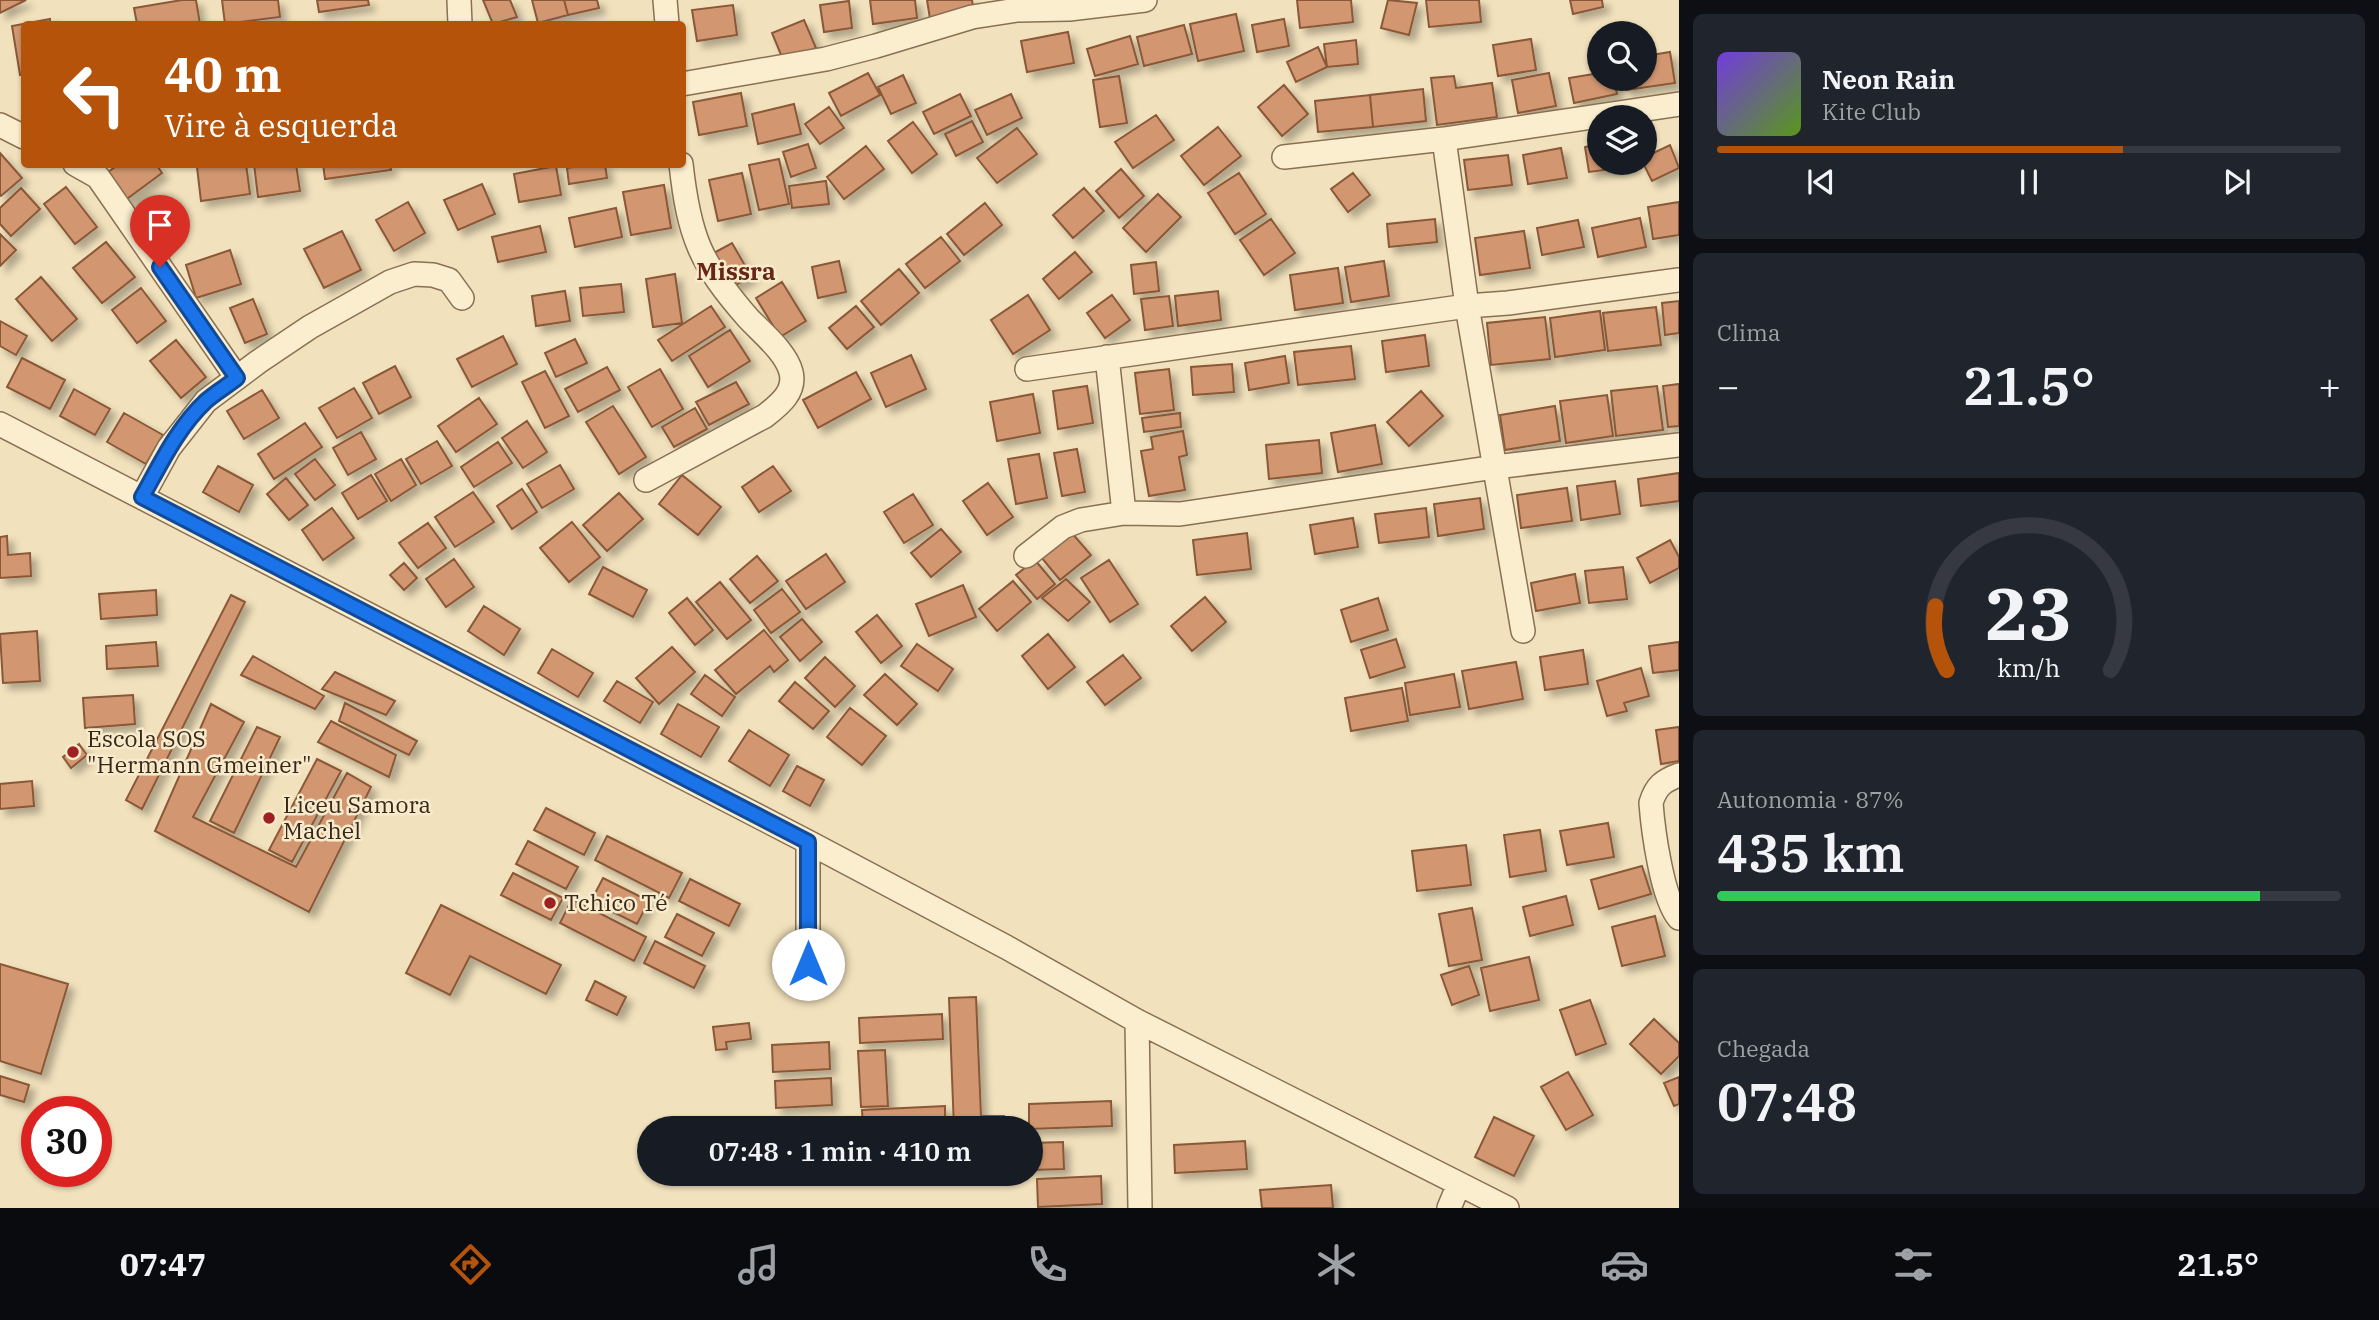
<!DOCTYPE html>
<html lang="pt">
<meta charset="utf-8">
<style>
body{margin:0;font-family:"IBM Plex Serif",serif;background:#20242c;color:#f1f3f6;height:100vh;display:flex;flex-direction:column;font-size:26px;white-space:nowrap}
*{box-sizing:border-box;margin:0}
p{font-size:23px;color:#9ea1a6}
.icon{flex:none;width:38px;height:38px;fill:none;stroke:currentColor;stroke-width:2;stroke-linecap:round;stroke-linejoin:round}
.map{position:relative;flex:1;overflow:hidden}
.side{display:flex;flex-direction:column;gap:14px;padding:14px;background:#0d0f14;width:700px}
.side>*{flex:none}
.top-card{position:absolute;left:21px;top:21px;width:665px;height:147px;border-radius:7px;box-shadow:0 2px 5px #0004;background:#b45309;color:#fff;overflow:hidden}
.buttons{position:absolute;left:1587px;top:21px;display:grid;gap:14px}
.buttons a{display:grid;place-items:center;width:70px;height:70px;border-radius:50%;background:#171b24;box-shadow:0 2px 5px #0004;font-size:35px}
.speed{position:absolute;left:21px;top:1096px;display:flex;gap:14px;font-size:35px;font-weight:700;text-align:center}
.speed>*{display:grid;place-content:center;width:91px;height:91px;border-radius:50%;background:#171b24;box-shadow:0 2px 5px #0004;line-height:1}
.speed .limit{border:10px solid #d22;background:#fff;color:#111}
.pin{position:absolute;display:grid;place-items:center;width:60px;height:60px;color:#fff;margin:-72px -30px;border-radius:50% 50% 50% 0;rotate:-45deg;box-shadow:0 0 7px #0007}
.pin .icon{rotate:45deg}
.me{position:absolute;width:77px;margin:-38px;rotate:0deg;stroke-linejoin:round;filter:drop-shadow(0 0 5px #0008)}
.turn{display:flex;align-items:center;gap:24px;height:147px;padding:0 28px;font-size:32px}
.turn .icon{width:91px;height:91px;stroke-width:2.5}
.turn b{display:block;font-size:49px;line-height:60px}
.big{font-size:52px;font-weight:600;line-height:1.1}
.side .widget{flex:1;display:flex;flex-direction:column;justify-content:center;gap:10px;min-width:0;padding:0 24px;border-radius:10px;background:#20242c}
.side .dial{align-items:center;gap:0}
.dial svg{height:182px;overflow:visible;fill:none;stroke:#363941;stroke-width:7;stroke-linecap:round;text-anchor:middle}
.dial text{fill:#f1f3f6;stroke:none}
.song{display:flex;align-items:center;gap:21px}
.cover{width:84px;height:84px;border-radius:10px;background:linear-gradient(135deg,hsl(260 70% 55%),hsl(90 70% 35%))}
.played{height:7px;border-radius:4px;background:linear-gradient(90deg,#b45309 65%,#363941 65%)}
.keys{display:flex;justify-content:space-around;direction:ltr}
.heat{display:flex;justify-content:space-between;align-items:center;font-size:38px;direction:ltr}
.charge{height:10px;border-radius:5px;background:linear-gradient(90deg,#34c759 87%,#363941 0)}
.trip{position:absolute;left:637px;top:1116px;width:406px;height:70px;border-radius:35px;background:#171b24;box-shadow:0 2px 5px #0004;font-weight:600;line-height:70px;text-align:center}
.tabs{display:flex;height:112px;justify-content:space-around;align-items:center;background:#090b0e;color:#9ea1a6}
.tabs .icon{width:49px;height:49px}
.tabs .on{color:#b45309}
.tabs b{font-size:32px;color:#f1f3f6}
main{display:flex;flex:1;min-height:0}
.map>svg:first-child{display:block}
</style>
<main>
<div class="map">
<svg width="1679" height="1208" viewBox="0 0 1679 1208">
<defs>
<filter id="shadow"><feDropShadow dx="6" dy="6" stdDeviation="3.5" flood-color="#0004"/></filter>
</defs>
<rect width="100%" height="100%" fill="#f1e1bc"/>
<path fill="#d2976f" stroke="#8a5838" stroke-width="2" filter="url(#shadow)" d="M0 0H26L0 13Z
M182 0H196L200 24H137L134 8Z
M222 0H278L280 17 225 24Z
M317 0H368L369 5 319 12Z
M483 0H510L517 17 493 24Z
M532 0H564L568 15 538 23Z
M564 0H597L599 8 568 15Z
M870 0H915L917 18 873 24Z
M927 0H972L974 13 930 19Z
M1297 0H1351L1353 22 1300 28Z
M1388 0 1417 3 1409 35 1381 28Z
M1426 0H1479L1481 22 1429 27Z
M1570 0H1602L1603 7 1573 14Z
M849 1 852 28 824 32 820 5Z
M733 5 737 35 697 41 692 10Z
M1236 14 1244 51 1198 61 1190 24Z
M50 19V24H24V74L20 75 12 26Z
M1284 19 1289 46 1257 52 1252 25Z
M804 20 816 48 784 62 772 33Z
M1184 25 1192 54 1144 66 1137 37Z
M1068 32 1074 63 1027 72 1021 41Z
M1130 36 1138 64 1095 76 1087 49Z
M1531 39 1536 70 1498 76 1493 45Z
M1356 40 1358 64 1327 67 1324 44Z
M1318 47 1327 67 1296 82 1287 62Z
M1670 52 1675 83 1626 90 1624 79H1645V56Z
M868 73 880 95 841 116 829 93Z
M1549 73 1556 106 1518 113 1512 80Z
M1600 73V79H1614L1617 94 1574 103 1569 78Z
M903 75 916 103 891 114 878 87Z
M1119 76 1127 123 1100 127 1093 80Z
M1454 76 1456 88 1492 83 1497 117 1437 125 1431 78Z
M1284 85 1308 114 1282 136 1258 107Z
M1423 89 1426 121 1373 127 1370 95Z
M741 93 747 126 699 135 693 102Z
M960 94 971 116 934 134 923 112Z
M1011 94 1022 118 987 135 975 110Z
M1370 95 1373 127 1318 132 1315 101Z
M794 104 801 134 758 144 752 114Z
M829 107 844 128 820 144 805 124Z
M1156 115 1174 140 1133 168 1115 142Z
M972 121 983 142 956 156 945 134Z
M913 122 937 154 912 173 888 141Z
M1218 127 1241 156 1204 185 1181 156Z
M1017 128 1037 154 997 183 977 158Z
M808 144 816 168 791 177 783 152Z
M1600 144V163H1634V166L1589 172 1585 147Z
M1670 145 1679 168 1652 181 1643 163H1645V157Z
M866 146 884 169 844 199 827 177Z
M1561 148 1567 178 1528 184 1523 155Z
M0 153 22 178 1 196 0 195Z
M1508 155 1512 185 1468 190 1464 160Z
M779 159 789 204 759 210 749 165Z
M119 164H156L162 173 124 201 104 175Z
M218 164H246L250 194 201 201 197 167Z
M254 164H296L300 191 258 197Z
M323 164H390L391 170 325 179Z
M591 164H605L607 178 569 184 567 168Z
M556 166 561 195 519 202 514 174Z
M1121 169 1144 196 1119 218 1096 191Z
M742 173 751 214 718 221 709 180Z
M1239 173 1266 214 1235 234 1208 193Z
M1353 173 1370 195 1348 212 1331 189Z
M826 181 829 204 792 208 789 186Z
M482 184 495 214 458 230 444 200Z
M664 185 671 228 631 235 623 192Z
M66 187 97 227 75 244 44 204Z
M21 188 40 209 11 236 0 224V208Z
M1084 188 1104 211 1073 238 1053 215Z
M1158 194 1181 217 1146 252 1123 228Z
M408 202 425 233 394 251 376 220Z
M1679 202V235L1653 239 1648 207Z
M985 203 1002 225 964 255 947 234Z
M616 208 622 237 575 247 569 218Z
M1640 218 1646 247 1598 257 1592 228Z
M1271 219 1295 253 1264 275 1240 240Z
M1435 219 1437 242 1389 247 1387 224Z
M1578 220 1584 247 1542 255 1537 228Z
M540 226 546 252 498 262 492 237Z
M342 231 361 270 324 288 304 249Z
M1524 231 1530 268 1480 275 1475 238Z
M0 234 16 250 0 266Z
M941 237 960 261 925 288 906 264Z
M106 242 135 277 102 303 73 268Z
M732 243 751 276 731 288 712 254Z
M230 250 241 284 196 298 186 265Z
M1075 252 1092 272 1059 299 1043 279Z
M839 261 846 292 818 298 812 267Z
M1384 261 1389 296 1351 302 1345 267Z
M1156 262 1159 291 1134 294 1131 265Z
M1338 268 1343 303 1295 310 1290 275Z
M899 269 919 293 881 325 861 301Z
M675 274 682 323 653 327 646 279Z
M41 277 77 319 52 341 16 299Z
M782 282 806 321 780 337 756 298Z
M621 284 624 312 583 316 580 288Z
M141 288 166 321 137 343 112 310Z
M565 291 570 321 536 326 532 296Z
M1218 291 1221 320 1178 326 1175 296Z
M1028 295 1050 330 1013 354 991 320Z
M1112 295 1130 320 1105 338 1087 313Z
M1169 296 1173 326 1145 330 1141 299Z
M253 299 267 334 245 343 230 308Z
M1679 301V333L1665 335 1662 303Z
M711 306 725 327 672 361 658 340Z
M856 306 874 327 847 349 829 328Z
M1656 307 1661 345 1608 351 1603 313Z
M1600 311 1605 350 1555 357 1550 318Z
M1545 317 1550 359 1491 365 1487 323Z
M0 321 27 336 16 355 0 346Z
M730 330 750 361 708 387 689 356Z
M1425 335 1429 366 1386 372 1382 341Z
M503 336 517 364 472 387 457 359Z
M575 339 587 363 556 377 545 353Z
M176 340 206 377 181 398 150 361Z
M1351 346 1355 379 1298 385 1294 352Z
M911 355 926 389 886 407 871 373Z
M1285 356 1289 383 1249 390 1245 363Z
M22 358 65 380 50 409 7 387Z
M1232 364 1234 392 1193 395 1191 367Z
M395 366 411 397 379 414 363 383Z
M607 367 620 390 578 412 565 389Z
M660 369 683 409 652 427 628 387Z
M1169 369 1174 410 1140 414 1135 373Z
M545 371 569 416 545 428 522 382Z
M856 372 871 399 818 428 803 400Z
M736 382 749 404 709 425 696 402Z
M1679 384V426L1668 427 1663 386Z
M1087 386 1093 423 1058 429 1053 391Z
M1657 386 1663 430 1616 436 1611 391Z
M354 388 372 418 337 438 319 408Z
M74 389 110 409 95 435 60 416Z
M262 390 279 418 244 439 227 411Z
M1421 391 1443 416 1409 446 1387 422Z
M1033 394 1040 433 997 441 990 402Z
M1607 395 1613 436 1566 443 1560 401Z
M479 398 497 424 456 452 438 426Z
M613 406 646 457 619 474 586 422Z
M1555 406 1560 441 1505 450 1500 415Z
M695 408 707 429 674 447 662 427Z
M124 413 163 435 146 464 107 442Z
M1180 413 1181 427 1144 432 1142 418Z
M527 421 547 452 523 468 502 438Z
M305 423 322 447 274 479 258 454Z
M1375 425 1382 464 1338 472 1331 433Z
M1183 431 1187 455 1179 457 1185 490 1149 496 1141 451 1153 449 1151 437Z
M361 432 376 459 348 475 333 448Z
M1319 440 1322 473 1269 479 1266 445Z
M437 441 452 466 421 484 406 459Z
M498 442 512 463 474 487 461 467Z
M1077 449 1085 492 1062 496 1054 453Z
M1039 454 1047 498 1016 504 1008 459Z
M315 459 335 485 315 500 295 474Z
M401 459 416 485 391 501 375 474Z
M560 465 574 489 542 508 527 484Z
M218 466 253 485 239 512 203 492Z
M773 466 791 491 759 512 742 487Z
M1679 473V501L1641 506 1638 479Z
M371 475 387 501 358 519 342 493Z
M682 475 721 507 698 535 659 504Z
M286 478 308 505 289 520 267 494Z
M1615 481 1620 514 1581 520 1577 486Z
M988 483 1013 517 987 535 963 501Z
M1567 488 1572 521 1521 528 1517 495Z
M522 489 537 512 512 529 497 506Z
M473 492 494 522 455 547 435 517Z
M619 493 643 519 607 551 583 525Z
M913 494 933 525 904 543 884 512Z
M1480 498 1484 529 1438 536 1434 504Z
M332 508 354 538 323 560 302 530Z
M1426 508 1429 537 1379 543 1375 514Z
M1353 518 1358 547 1315 554 1310 525Z
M572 522 600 557 569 582 540 548Z
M428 523 446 548 418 568 399 543Z
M941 529 961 552 931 577 911 553Z
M1071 532 1091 555 1060 580 1041 557Z
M1247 533 1251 569 1197 575 1193 540Z
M7 536 8 555 30 553 31 576 0 578V537Z
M1670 540 1679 557V568L1650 583 1637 558Z
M826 554 845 582 806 609 786 581Z
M757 556 778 581 750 603 730 579Z
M454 559 474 587 446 607 426 579Z
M1035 560 1055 584 1037 599 1016 575Z
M1109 560 1138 604 1110 622 1081 578Z
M404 563 417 578 404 590 390 575Z
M603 567 647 590 633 617 589 594Z
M1623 567 1627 599 1589 603 1585 571Z
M1575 574 1580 603 1536 611 1531 583Z
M1066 579 1090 602 1068 621 1042 598Z
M1013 581 1031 602 997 631 979 609Z
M720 582 751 620 727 639 696 602Z
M963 585 976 617 929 636 916 604Z
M782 589 800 612 771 633 754 610Z
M156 590 157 615 101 619 99 594Z
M231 595 245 602 142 809 126 800Z
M1205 597 1226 622 1192 651 1171 626Z
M687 598 713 630 695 645 669 613Z
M1378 598 1388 630 1351 642 1341 610Z
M484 606 520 629 504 655 468 631Z
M877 615 902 646 881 663 856 632Z
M802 619 822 642 800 661 780 637Z
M764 630 788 660 774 672 770 666 736 694 715 670Z
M37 631 40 681 3 683 0 634Z
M1048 634 1075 667 1048 689 1022 656Z
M1396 639 1405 667 1370 678 1361 650Z
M156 642 158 666 107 669 106 646Z
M1679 642V670L1653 673 1649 646Z
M917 644 953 669 938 691 901 666Z
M672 647 695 672 659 704 636 678Z
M552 649 593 673 578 697 538 673Z
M1583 650 1588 684 1545 690 1540 657Z
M1123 655 1141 678 1105 705 1087 682Z
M253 656 324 696 315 709 241 675Z
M825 657 855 686 835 707 805 678Z
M1516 662 1523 699 1469 709 1462 671Z
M1641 668 1649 696 1624 703 1627 711 1607 716 1597 681Z
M335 672 395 701 386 715 322 689Z
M885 674 917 704 897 725 864 695Z
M1454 674 1460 707 1410 715 1405 683Z
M705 675 735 697 722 716 691 694Z
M617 681 653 702 640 723 604 701Z
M795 682 829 711 813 729 779 701Z
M1402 688 1408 721 1351 731 1345 698Z
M133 695 135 724 85 728 83 698Z
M345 703 417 741 409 755 339 721Z
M211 704 244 722 193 817 296 867 347 773 371 787 309 912 155 831Z
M678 704 719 727 701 757 661 734Z
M850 708 886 736 862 765 827 737Z
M331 721 396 755 389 777 318 742Z
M257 727 280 737 234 833 210 821Z
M1679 727V761L1661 764 1656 730Z
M749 730 789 755 770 786 729 761Z
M79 744 87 755 71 768 63 757Z
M317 759 341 771 292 862 269 850Z
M797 766 824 780 810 806 783 791Z
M32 781 34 806 0 809V784Z
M546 808 595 833 584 855 534 830Z
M1608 823 1614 857 1567 865 1560 831Z
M1540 830 1546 871 1510 877 1504 835Z
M607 836 682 873 669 898 595 860Z
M528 841 578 867 566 889 516 864Z
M1466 845 1471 885 1417 891 1412 851Z
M1642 866 1651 894 1599 909 1591 880Z
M513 873 563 898 551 920 501 895Z
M603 878 649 901 637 924 591 901Z
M690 879 740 904 729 926 679 901Z
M1566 896 1573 925 1530 936 1523 907Z
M572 899 646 937 634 961 560 923Z
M441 905 561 965 546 994 470 956 450 995 406 973Z
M1472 908 1482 960 1449 966 1439 914Z
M677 914 714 933 702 956 665 937Z
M1655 916 1665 956 1622 966 1612 927Z
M655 941 705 966 694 988 644 963Z
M1529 957 1539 1000 1490 1011 1481 968Z
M0 964 68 984 41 1074 0 1061Z
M1469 966 1479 995 1452 1005 1441 975Z
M595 981 626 997 617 1015 586 1000Z
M976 997 981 1116H1004L1005 1129H954L949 998Z
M1590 1000 1606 1044 1576 1055 1560 1010Z
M942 1014 943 1039 860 1043 859 1018Z
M1654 1019 1679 1043V1056L1661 1074 1630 1044Z
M749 1023 751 1039 726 1042 727 1049 716 1050 713 1027Z
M829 1042 830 1069 773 1072 772 1045Z
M885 1050 888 1106 861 1107 858 1051Z
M1568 1072 1593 1115 1566 1130 1541 1087Z
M0 1076 29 1085 24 1102 0 1095Z
M1679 1077V1104L1674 1106 1664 1083Z
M831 1078 832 1105 776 1108 775 1081Z
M1111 1101 1112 1126 1029 1129V1104Z
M945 1106V1129H863L862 1110Z
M1494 1117 1534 1136 1514 1176 1475 1157Z
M1245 1141 1247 1169 1175 1173 1174 1145Z
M1063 1142 1064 1169 1031 1170V1143Z
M1101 1176 1102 1204 1038 1207 1037 1179Z
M1331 1185 1333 1208H1262L1260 1190Z"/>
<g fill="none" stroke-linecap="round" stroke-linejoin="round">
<g stroke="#897054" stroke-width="26">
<path id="minor" d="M459 0 460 24
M665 0 667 24
M682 84 826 59 876 46 972 17 1017 10 1069 9 1145 0
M0 125 24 137
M1444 139 1467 306 1523 631
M1284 157 1444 139 1679 104
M75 164 98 177 237 378
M1107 357 1124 513
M1027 369 1467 306 1508 303 1679 280
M0 424 808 842 1006 947 1137 1021 1507 1208
M646 480 765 416C779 405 796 392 791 372 786 352 762 333 748 318 700 263 689 237 681 164
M142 497 169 448 206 401 258 362 310 327 390 282 414 274 433 275 449 280 462 298
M1026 556 1063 527 1081 520 1124 513 1180 514 1495 467 1679 445
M1679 775C1663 781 1656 786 1651 803 1653 830 1662 898 1679 918
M808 964V842
M1137 1021 1140 1208
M1449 1208 1459 1184"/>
</g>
<use href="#minor" stroke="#fbeecf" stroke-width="23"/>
</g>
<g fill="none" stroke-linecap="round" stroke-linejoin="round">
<g stroke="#114b97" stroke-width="18">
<path id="route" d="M160 267 237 378C227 386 215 393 206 401 178 427 161 463 142 497L808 842V964"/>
</g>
<use href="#route" stroke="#1a73e8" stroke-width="12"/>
</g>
<g fill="#9d2022" stroke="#f8ebcc" stroke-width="2.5">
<circle cx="73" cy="752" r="7"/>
<circle cx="269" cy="818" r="7"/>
<circle cx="550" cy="903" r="7"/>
</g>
<g text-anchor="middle" stroke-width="5" stroke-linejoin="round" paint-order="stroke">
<g font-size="23" fill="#37281a" stroke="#f8ebcc" text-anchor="start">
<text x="87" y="747">Escola SOS<tspan x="87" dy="26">"Hermann Gmeiner"</tspan></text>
<text x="283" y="813">Liceu Samora<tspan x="283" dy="26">Machel</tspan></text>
<text x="564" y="911">Tchico Té</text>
</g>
<g font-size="24" font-weight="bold" fill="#672717" stroke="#f8ebcc">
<text x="736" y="280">Missra</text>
</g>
</g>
</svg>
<div class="buttons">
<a><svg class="icon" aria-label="search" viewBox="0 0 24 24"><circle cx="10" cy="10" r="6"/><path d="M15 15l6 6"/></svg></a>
<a><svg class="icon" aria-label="layers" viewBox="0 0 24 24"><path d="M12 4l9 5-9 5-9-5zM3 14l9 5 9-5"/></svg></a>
</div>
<div class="speed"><div class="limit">30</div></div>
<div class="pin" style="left:160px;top:267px;background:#d93025"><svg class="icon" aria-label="arrive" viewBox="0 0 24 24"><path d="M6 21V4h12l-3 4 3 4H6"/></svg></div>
<svg class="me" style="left:808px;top:964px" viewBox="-20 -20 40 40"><circle r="19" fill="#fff"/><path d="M0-13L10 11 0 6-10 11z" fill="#1a73e8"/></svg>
<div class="trip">07:48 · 1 min · 410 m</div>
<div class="top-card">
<div class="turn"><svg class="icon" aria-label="left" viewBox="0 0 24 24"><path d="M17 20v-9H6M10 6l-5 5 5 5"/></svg><div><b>40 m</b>Vire à esquerda</div></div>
</div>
</div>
<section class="side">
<div class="widget">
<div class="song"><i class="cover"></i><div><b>Neon Rain</b><p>Kite Club</p></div></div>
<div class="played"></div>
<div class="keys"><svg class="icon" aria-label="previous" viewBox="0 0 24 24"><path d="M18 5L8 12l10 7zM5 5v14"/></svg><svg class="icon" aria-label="pause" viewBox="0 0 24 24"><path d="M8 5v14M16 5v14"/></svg><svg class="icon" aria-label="next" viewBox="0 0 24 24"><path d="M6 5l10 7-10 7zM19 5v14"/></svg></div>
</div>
<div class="widget"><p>Clima</p>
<div class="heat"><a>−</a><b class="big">21.5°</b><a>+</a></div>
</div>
<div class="widget dial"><svg viewBox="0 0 100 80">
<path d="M14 69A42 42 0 1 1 86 69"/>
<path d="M14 69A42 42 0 0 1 9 41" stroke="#b45309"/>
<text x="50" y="56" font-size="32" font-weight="700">23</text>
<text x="50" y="72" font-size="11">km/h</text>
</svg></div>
<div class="widget"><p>Autonomia · 87%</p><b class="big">435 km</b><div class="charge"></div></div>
<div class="widget"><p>Chegada</p><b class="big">07:48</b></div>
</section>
</main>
<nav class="tabs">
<b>07:47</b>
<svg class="icon on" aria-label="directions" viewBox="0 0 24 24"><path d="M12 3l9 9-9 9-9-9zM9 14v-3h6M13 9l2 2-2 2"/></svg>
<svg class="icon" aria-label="music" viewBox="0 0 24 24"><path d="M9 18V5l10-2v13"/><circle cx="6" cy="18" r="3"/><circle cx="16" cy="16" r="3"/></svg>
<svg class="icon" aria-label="phone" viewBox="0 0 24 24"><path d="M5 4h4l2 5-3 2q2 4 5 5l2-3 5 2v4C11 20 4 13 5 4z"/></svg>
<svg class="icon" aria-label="climate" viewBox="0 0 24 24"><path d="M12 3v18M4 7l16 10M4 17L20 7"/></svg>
<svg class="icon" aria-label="car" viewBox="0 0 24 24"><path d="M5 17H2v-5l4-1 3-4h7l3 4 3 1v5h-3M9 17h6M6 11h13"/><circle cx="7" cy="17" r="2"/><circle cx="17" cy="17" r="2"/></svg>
<svg class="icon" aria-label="filters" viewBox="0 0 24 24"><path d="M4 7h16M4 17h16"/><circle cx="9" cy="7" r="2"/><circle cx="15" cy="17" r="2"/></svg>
<b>21.5°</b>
</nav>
